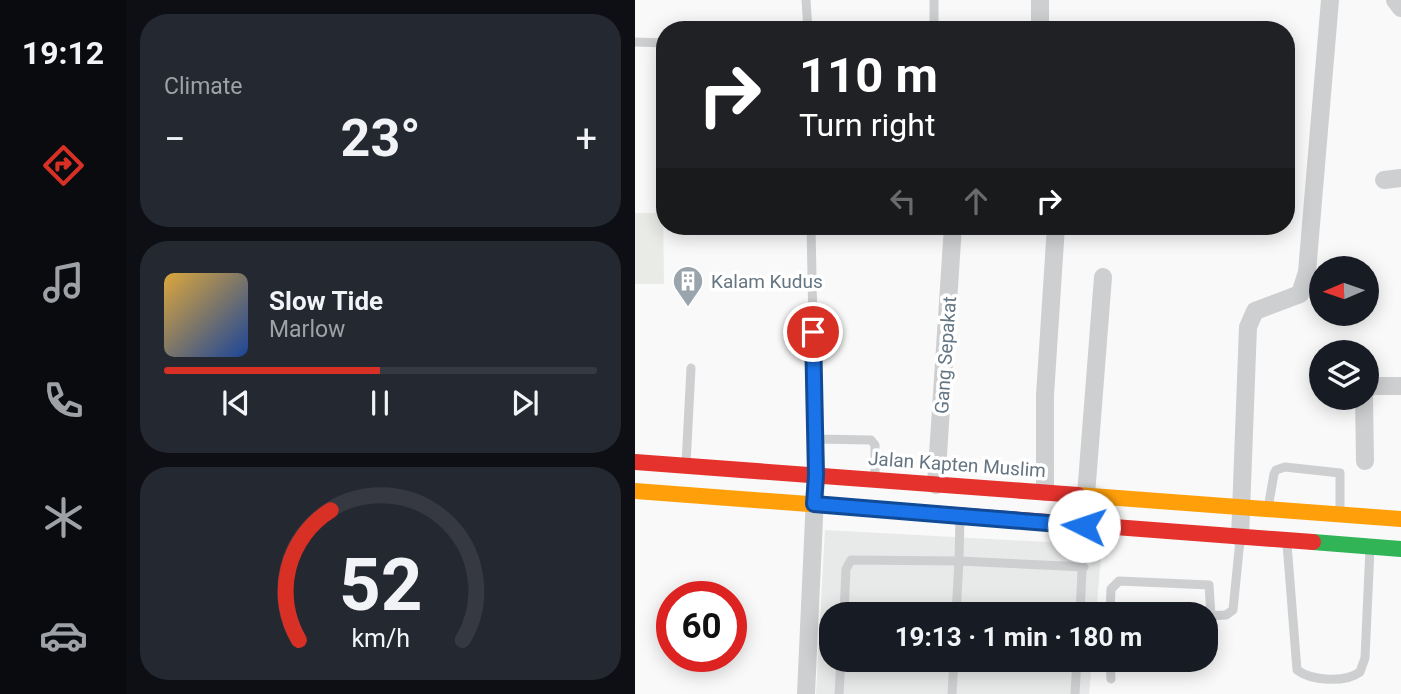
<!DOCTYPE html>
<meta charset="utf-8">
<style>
body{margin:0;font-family:Roboto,sans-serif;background:#242831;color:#f1f3f6;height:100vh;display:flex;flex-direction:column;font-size:26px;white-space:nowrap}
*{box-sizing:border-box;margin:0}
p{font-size:23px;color:#9ea1a6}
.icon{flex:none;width:38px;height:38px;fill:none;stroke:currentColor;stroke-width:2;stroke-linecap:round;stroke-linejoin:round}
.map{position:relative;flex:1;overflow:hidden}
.side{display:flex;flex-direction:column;gap:14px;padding:14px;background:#0d0f14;width:509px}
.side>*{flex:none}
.banner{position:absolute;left:21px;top:21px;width:639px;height:214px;border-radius:28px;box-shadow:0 4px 18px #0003;background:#202124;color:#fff;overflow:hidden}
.needle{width:46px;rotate:268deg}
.tools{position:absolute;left:674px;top:256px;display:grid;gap:14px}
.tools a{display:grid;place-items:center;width:70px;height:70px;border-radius:50%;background:#171b24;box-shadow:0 4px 18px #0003;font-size:35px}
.speed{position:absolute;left:21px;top:581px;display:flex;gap:14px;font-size:35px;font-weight:700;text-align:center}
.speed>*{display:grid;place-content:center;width:91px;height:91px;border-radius:50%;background:#171b24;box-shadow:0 4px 18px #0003;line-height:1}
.speed .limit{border:10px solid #d22;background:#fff;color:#111}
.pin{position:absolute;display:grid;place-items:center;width:60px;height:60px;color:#fff;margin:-30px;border:4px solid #fff;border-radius:50%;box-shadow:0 2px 7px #0007}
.me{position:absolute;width:77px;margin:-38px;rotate:274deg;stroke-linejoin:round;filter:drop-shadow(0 0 5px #0008)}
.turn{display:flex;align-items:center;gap:24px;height:147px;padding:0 28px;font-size:32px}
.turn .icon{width:91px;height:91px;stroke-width:2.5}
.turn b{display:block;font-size:49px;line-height:60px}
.lanes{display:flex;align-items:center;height:66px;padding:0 28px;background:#0003;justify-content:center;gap:35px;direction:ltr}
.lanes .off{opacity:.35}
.big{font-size:52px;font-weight:700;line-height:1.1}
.side .widget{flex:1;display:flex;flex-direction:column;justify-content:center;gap:10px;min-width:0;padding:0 24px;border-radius:28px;background:#242831}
.side .dial{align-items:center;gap:0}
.dial svg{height:182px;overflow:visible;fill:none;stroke:#363941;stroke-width:7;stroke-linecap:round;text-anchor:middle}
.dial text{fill:#f1f3f6;stroke:none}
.song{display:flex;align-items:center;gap:21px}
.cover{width:84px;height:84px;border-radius:10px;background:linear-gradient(135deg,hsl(40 70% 55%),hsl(220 70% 35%))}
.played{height:7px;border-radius:4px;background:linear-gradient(90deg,#d93025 50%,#363941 50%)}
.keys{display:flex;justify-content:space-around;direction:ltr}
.heat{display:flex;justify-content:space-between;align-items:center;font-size:38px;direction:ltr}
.trip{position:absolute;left:184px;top:602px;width:399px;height:70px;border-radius:28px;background:#171b24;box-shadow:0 4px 18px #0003;font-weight:700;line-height:70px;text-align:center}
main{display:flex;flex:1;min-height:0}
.dock{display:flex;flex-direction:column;width:126px;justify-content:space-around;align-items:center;background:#090b0e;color:#9ea1a6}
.dock .icon{width:49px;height:49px}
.dock .active{color:#d93025}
.dock b{font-size:32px;color:#f1f3f6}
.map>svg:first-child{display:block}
</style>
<main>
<nav class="dock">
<b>19:12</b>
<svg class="icon active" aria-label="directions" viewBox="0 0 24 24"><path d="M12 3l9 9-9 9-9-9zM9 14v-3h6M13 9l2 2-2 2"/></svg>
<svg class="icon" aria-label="music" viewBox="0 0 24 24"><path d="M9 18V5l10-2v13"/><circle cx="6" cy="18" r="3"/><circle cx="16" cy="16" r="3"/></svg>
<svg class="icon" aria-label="phone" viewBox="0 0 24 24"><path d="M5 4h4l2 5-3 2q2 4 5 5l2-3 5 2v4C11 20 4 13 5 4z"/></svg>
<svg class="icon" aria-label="climate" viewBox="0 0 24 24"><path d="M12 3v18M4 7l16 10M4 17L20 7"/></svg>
<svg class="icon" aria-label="car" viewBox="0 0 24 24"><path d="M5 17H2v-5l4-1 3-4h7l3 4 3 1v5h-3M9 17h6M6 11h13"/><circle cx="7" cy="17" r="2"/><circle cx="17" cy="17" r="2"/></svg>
</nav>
<section class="side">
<div class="widget"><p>Climate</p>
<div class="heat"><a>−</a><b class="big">23°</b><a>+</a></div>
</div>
<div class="widget">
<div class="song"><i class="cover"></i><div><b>Slow Tide</b><p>Marlow</p></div></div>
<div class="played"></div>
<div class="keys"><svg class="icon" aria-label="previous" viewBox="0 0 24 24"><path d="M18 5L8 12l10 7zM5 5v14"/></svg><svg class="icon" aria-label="pause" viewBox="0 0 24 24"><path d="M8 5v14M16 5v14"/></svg><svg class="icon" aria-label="next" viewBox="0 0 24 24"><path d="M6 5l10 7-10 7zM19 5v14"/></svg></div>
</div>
<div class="widget dial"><svg viewBox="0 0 100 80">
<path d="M14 69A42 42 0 1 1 86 69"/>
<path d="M14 69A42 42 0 0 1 28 12" stroke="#d93025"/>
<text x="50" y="56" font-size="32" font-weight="700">52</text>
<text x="50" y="72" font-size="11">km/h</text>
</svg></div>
</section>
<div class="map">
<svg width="766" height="694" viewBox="0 0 766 694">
<rect width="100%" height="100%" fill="#f9f9f9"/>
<path fill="#e8e9e9" d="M190 530 467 545 461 614H196V660H457L454 694H181Z"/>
<path fill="#e8ebe6" d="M0 213H28L29 284H0Z"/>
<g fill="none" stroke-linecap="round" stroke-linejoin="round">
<path stroke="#cecfd0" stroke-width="9" d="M171 0 173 30
M295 30 299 22V0
M0 42 30 43
M176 226 181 473
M180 439 236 440 240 445V477
M51 464 56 368
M633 508 639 474 641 470 650 467 705 473V512
M652 544 662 670C677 681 710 683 725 672L730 658 735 548
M445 607 465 608 474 614
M209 614 211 569 216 560 324 561 325 517
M321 614 324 561 449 567
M445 614 449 528
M475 614 476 589 484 581 574 585 576 616
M572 616 591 615 598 610 605 540
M475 660 476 679
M204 694 206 660
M317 694 319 660
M440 694 442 660"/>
<path stroke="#cecfd0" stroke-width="18" d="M760 0 766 8
M405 30V0
M749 180 766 178
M732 390 736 386H766
M729 397 730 461
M301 485 318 226
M410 492V395L421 226
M451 495 468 277
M605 538 613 327 620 311 665 294 672 272 695 0
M171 694 181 475"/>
<path stroke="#30b455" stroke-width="16" d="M678 542 766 549"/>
<path stroke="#ff9f0a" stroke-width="16" d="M0 491 267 511
M443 495 766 519"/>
<path stroke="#e5322d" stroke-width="16" d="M0 462 443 495
M267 511 678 542"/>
</g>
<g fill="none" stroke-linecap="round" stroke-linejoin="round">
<g stroke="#114b97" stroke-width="18">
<path id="route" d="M178 332 181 475 179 504 449 526"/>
</g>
<use href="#route" stroke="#1a73e8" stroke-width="12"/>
</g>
<defs>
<g id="building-pin" transform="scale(1.575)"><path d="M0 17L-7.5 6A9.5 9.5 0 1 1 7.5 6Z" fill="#99a4ac" stroke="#fff"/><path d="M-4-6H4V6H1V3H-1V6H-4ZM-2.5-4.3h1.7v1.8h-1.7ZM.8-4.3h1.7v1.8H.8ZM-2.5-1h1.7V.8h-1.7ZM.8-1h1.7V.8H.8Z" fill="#fff"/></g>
</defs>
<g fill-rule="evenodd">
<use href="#building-pin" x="53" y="281"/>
</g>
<g text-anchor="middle" stroke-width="7" stroke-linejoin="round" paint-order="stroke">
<g font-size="19" fill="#657683" stroke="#fff" text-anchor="start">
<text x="76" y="288">Kalam Kudus</text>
</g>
<g font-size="19" fill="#657683" stroke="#fff">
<text transform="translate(310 355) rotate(-86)" y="7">Gang Sepakat</text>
<text transform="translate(322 464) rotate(4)" y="7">Jalan Kapten Muslim</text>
</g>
</g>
</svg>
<div class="tools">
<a><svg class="needle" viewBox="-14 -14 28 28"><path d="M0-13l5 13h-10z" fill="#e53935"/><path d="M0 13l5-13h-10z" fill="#9ea1a6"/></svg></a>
<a><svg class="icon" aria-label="layers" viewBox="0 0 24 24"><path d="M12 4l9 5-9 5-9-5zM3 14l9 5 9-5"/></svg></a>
</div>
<div class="speed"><div class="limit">60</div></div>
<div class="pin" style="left:178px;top:332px;background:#d93025"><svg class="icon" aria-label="arrive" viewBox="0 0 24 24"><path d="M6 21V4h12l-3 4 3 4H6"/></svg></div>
<svg class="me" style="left:449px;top:526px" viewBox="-20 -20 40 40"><circle r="19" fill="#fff"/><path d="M0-13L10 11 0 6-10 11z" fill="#1a73e8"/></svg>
<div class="trip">19:13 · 1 min · 180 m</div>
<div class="banner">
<div class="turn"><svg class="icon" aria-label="right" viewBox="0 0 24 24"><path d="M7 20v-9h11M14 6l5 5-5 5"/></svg><div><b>110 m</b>Turn right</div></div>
<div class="lanes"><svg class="icon off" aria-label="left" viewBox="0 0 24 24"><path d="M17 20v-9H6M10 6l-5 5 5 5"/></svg><svg class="icon off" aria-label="ahead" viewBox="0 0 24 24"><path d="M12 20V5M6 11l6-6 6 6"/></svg><svg class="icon" aria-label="right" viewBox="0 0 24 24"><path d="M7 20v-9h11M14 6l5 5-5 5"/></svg></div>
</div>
</div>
</main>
